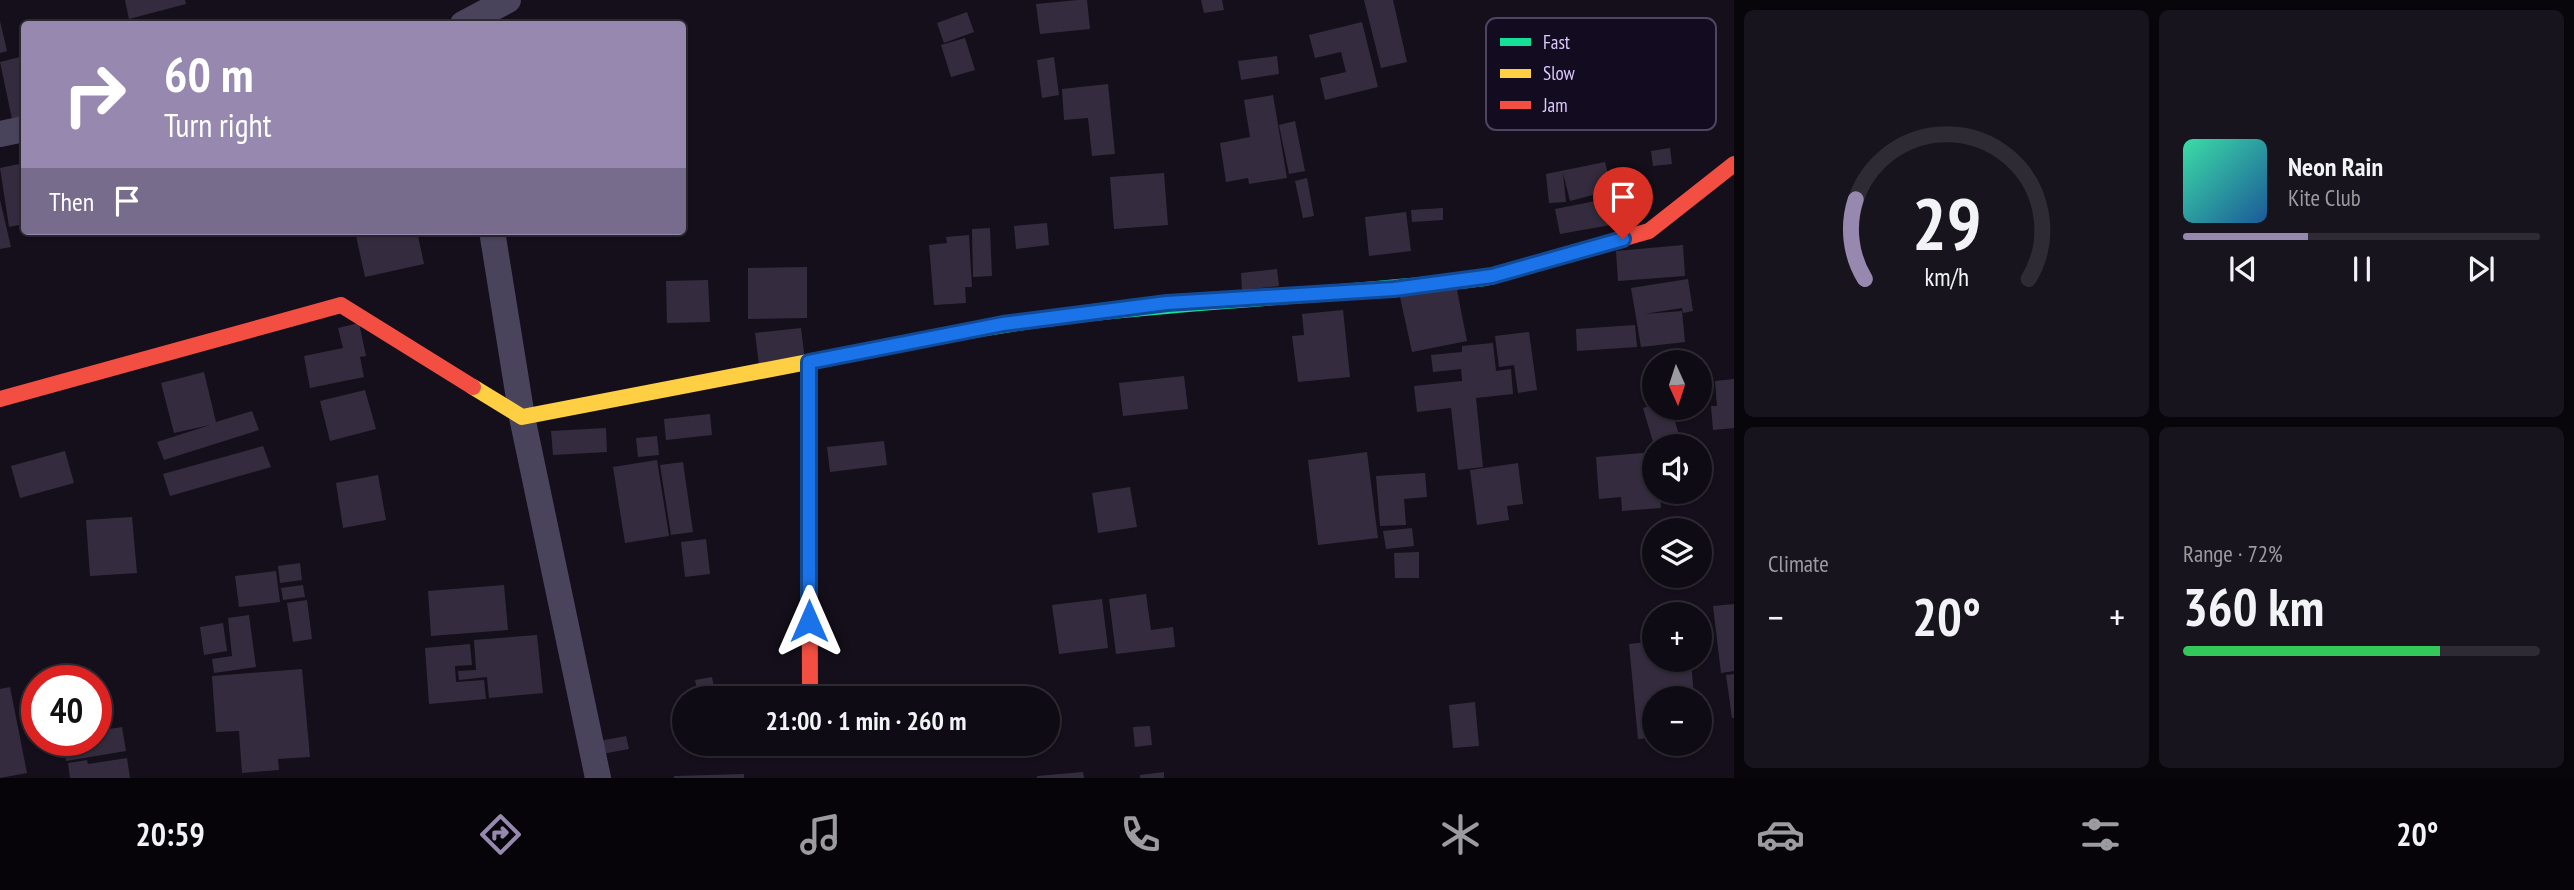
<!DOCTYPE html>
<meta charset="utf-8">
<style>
body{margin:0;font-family:"PT Sans Narrow",sans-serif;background:#18141d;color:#f1f3f6;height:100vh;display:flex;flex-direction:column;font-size:26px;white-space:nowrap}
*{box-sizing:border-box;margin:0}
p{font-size:23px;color:#9b9ba0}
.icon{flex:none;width:38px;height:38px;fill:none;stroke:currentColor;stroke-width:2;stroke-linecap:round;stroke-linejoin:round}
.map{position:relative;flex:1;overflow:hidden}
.sheet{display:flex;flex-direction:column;gap:10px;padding:10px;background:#08060b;width:840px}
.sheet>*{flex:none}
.top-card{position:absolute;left:21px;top:21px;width:665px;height:214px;border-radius:7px;box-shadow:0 2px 5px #0004,0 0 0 2px #2f2b34;background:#9688af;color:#fff;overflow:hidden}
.needle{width:46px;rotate:177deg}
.buttons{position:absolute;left:1642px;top:350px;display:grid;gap:14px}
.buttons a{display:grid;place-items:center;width:70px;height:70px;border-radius:50%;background:#0f0b14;box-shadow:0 2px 5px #0004,0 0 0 2px #2f2b34;font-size:35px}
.speed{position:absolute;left:21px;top:665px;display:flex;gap:14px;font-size:35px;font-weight:700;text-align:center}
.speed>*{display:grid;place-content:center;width:91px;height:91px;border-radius:50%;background:#0f0b14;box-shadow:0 2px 5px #0004,0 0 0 2px #2f2b34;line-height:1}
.speed .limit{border:10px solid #d22;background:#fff;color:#111}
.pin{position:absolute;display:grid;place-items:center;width:60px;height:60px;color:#fff;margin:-72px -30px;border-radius:50% 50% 50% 0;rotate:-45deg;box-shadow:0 0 7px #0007}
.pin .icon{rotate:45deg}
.me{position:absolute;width:77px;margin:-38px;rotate:0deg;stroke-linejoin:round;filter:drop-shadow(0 0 5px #0008)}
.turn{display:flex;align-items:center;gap:24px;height:147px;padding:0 28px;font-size:32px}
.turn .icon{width:91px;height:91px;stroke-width:2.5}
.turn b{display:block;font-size:49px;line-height:60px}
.then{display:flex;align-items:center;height:66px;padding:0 28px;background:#0003;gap:14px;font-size:26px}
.big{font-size:52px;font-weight:600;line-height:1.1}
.sheet .widget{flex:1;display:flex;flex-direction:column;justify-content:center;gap:10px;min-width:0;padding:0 24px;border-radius:10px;background:#18141d}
.sheet .dial{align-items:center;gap:0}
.dial svg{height:182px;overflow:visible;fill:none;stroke:#2f2b34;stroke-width:7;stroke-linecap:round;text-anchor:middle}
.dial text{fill:#f1f3f6;stroke:none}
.song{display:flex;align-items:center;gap:21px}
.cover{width:84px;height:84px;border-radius:10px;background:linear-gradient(135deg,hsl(160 70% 55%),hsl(210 70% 35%))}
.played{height:7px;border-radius:4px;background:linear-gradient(90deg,#9688af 35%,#2f2b34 35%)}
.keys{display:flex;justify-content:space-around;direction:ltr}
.heat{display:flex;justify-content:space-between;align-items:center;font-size:38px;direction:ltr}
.charge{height:10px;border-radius:5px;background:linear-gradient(90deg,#34c759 72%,#2f2b34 0)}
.sheet .tiles{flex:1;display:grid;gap:10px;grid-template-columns:repeat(2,1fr)}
.trip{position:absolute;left:672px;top:686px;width:388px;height:70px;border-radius:35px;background:#0f0b14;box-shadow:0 2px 5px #0004,0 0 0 2px #2f2b34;font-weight:600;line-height:70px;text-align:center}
.dock{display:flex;height:112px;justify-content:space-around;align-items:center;background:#060408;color:#9b9ba0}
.dock .icon{width:49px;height:49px}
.dock .selected{color:#9688af}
.dock b{font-size:32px;color:#f1f3f6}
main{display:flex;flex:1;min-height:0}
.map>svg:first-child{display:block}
</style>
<main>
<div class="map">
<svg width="1734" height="778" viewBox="0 0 1734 778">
<rect width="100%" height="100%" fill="#140f1a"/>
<path fill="#342c3e" d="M125 0H185L186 4 129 19Z
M1078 0H1087L1090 29 1040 34 1036 4Z
M1201 0H1222L1224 10 1204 13Z
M1364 0H1393L1407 62 1381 68Z
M967 12 974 32 944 43 937 23Z
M0 21 7 51 0 53Z
M1362 22 1378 87 1325 100 1320 78 1346 72 1341 52 1315 58 1309 35Z
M965 38 975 70 951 77 941 45Z
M24 56V116L12 119 0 62Z
M1277 56 1279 74 1241 80 1238 61Z
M1054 57 1059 95 1042 98 1037 60Z
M1108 84 1115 154 1092 156 1088 118 1064 120 1062 89Z
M1273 95 1287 178 1249 184 1248 178 1226 182 1220 143 1250 137 1244 100Z
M1295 121 1305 171 1289 174 1279 125Z
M1670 148 1672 164 1653 166 1651 151Z
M1605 162 1612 190 1570 201 1563 173 1566 202 1549 203 1546 174Z
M24 163V224L9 227 0 168Z
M1164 173 1168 225 1114 229 1110 177Z
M1307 178 1314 216 1303 218 1295 181Z
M1611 198 1616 224 1560 234 1555 209Z
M0 200 11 247 0 249Z
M1443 208V220L1412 222 1411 210Z
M1406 212 1411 251 1369 256 1365 217Z
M1047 223 1049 245 1016 249 1014 226Z
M990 228 992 276 973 277 972 229Z
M355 231H417L424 264 365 277Z
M969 235 972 287H965L966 303 934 305 929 245 947 243 946 237Z
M1683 245 1685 276 1618 281 1616 251Z
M807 267V318L748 319V268Z
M1277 269 1279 286 1242 290 1241 273Z
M1688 279 1693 311 1683 313 1682 308 1644 314 1682 311 1685 342 1641 347 1631 288Z
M708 280 710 322 667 323 666 281Z
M1456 285 1467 341 1412 352 1400 297Z
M1343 310 1350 377 1298 382 1292 336 1304 335 1302 314Z
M359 323 366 356 360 357 364 377 310 388 304 356 343 348 338 328Z
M1635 325 1637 347 1577 351 1576 329Z
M801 328 805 360 759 365 755 333Z
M1529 332 1537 390 1518 393 1514 365 1499 367 1495 336Z
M1493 343 1496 371 1511 369 1513 394 1476 398 1483 467 1458 470 1451 408 1417 412 1414 386 1462 381 1461 369 1433 372 1431 355 1462 352V346Z
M204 372 216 422 252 411 259 430 164 460 157 442 210 425 174 433 161 383Z
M1184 376 1188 409 1123 416 1119 383Z
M1734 379V428L1713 430 1711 406H1717L1715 381Z
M365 390 376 429 330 441 320 401Z
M1654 405V408H1671L1679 435 1653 442 1643 408Z
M710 414 712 435 666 440 664 419Z
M606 428 607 452 553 455 551 431Z
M657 436 659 455 638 457 636 438Z
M884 441 887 465 830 472 827 447Z
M263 446 271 467 170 496 163 474Z
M65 451 74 483 20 498 11 466Z
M1367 452 1378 538 1318 545 1308 460Z
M1654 452V492H1660L1661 508 1622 511 1621 497 1599 499 1596 457Z
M657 460 669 536 625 543 613 467Z
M683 462 693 532 671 535 660 465Z
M1518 463 1523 504 1507 506 1509 520 1477 525 1470 470Z
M1425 473 1427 497 1404 499 1406 525 1380 526 1376 476Z
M378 475 386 520 343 528 336 483Z
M1130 487 1137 527 1098 533 1092 493Z
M132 517 137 573 90 576 86 520Z
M1412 528 1414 546 1386 549 1383 531Z
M706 539 710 574 685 577 681 542Z
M1419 552V578H1395L1394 553Z
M300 563 302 580 280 583 278 566Z
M276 571 280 602 239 607 235 576Z
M303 585 305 597 283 600 281 588Z
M504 585 508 630 431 636 428 591Z
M1146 594 1151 630 1173 627 1175 647 1116 654 1109 599Z
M1102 599 1108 648 1059 654 1052 605Z
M307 600 312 639 293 642 287 603Z
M1734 604V671L1721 673 1713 606Z
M249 615 256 667 214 673 212 659 232 656 228 618Z
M223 623 227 651 204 655 200 627Z
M537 635 543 693 489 698 487 677 459 680 458 671 476 670 474 640Z
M1654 641V660H1691L1694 698H1654V738L1638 739 1629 644Z
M470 644 472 665 455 666 456 682 484 680 486 699 429 704 425 648Z
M302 669 310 757 278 759 279 770 242 773 239 731 216 732 212 676Z
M1734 674V718H1732L1726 675Z
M712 677 716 698H699L695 680Z
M10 687 27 773 0 778V689Z
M1475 702 1479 746 1453 748 1449 705Z
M1150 726 1152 745 1135 747 1133 727Z
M122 727 126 751 66 761 62 740H96V731Z
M626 736 629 749 602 754 599 741Z
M127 758 130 778H70L68 763 87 760 88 764Z
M1083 772 1084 778H1037V776Z
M1164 772V778H1140V775Z
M744 774V778H674V776Z"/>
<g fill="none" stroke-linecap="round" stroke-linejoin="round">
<path stroke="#4a435c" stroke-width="26" d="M463 24 508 0
M0 134 24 129
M492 231 522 417 598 778"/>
<path stroke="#16e098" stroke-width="16" d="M953 334C1129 300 1308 300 1485 278"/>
<path stroke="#ffcf43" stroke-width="16" d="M473 387 522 417 953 334"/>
<path stroke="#f24e42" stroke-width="16" d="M1485 278 1649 231 1734 164
M809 362 810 698
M0 399 341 305 473 387"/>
</g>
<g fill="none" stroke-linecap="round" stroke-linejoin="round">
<g stroke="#114b97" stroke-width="18">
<path id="route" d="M809 621V362L1003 324 1167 303 1394 289 1492 276 1623 239"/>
</g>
<use href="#route" stroke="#1a73e8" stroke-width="12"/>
</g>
<rect x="1486" y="18" width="230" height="112" rx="10" fill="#130b1f" stroke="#4f4462" stroke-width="2"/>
<rect x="1500" y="38" width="31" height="8" fill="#16e098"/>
<rect x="1500" y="69" width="31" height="9" fill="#ffcf43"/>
<rect x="1500" y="101" width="31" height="8" fill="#f24e42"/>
<g font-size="19" fill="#dcc9ff">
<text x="1543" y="49">Fast</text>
<text x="1543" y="80">Slow</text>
<text x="1543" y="112">Jam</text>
</g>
</svg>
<div class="buttons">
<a><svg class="needle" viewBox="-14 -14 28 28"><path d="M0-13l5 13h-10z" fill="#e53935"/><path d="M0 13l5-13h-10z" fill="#9b9ba0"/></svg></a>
<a><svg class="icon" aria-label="sound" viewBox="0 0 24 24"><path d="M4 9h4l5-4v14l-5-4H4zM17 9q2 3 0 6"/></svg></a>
<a><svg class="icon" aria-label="layers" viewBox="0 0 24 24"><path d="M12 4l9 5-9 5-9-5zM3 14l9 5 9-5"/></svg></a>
<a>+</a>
<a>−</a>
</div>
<div class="speed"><div class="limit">40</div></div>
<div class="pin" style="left:1623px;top:239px;background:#d93025"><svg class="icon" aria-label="arrive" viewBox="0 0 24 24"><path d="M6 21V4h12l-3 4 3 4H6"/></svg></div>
<svg class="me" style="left:809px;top:621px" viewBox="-20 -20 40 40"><path d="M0-17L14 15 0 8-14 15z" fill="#1a73e8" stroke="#fff" stroke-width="4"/></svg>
<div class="trip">21:00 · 1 min · 260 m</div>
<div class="top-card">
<div class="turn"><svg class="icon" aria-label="right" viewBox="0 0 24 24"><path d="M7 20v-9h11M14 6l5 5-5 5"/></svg><div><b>60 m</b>Turn right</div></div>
<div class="then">Then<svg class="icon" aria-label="arrive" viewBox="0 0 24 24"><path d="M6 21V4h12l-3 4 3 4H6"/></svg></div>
</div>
</div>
<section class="sheet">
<div class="tiles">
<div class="widget dial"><svg viewBox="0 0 100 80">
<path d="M14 69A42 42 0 1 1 86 69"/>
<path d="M14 69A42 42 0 0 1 10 34" stroke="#9688af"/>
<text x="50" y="56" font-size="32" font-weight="700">29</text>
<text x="50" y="72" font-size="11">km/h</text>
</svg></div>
<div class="widget">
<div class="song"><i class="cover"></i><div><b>Neon Rain</b><p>Kite Club</p></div></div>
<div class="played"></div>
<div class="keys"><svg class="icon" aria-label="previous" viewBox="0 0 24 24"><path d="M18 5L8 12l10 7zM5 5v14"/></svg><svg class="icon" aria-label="pause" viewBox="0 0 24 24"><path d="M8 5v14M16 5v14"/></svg><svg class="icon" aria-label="next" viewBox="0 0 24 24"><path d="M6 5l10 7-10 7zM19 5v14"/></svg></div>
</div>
<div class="widget"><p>Climate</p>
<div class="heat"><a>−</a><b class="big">20°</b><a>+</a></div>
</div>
<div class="widget"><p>Range · 72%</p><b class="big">360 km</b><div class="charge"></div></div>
</div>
</section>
</main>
<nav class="dock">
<b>20:59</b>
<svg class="icon selected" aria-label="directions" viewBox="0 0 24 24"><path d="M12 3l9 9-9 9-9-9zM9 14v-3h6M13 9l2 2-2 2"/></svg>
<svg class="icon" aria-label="music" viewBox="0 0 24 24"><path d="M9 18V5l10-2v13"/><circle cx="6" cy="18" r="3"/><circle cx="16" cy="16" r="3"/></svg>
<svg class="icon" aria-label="phone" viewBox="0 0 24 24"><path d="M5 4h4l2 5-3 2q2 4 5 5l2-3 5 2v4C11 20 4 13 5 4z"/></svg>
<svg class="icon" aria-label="climate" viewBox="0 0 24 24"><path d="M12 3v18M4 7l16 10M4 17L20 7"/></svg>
<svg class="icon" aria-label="car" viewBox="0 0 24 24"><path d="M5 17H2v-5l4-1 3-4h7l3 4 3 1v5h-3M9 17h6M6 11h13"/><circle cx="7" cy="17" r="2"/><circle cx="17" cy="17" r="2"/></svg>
<svg class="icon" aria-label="filters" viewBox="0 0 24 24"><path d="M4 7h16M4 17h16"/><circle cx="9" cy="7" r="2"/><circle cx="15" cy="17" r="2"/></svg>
<b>20°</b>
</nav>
